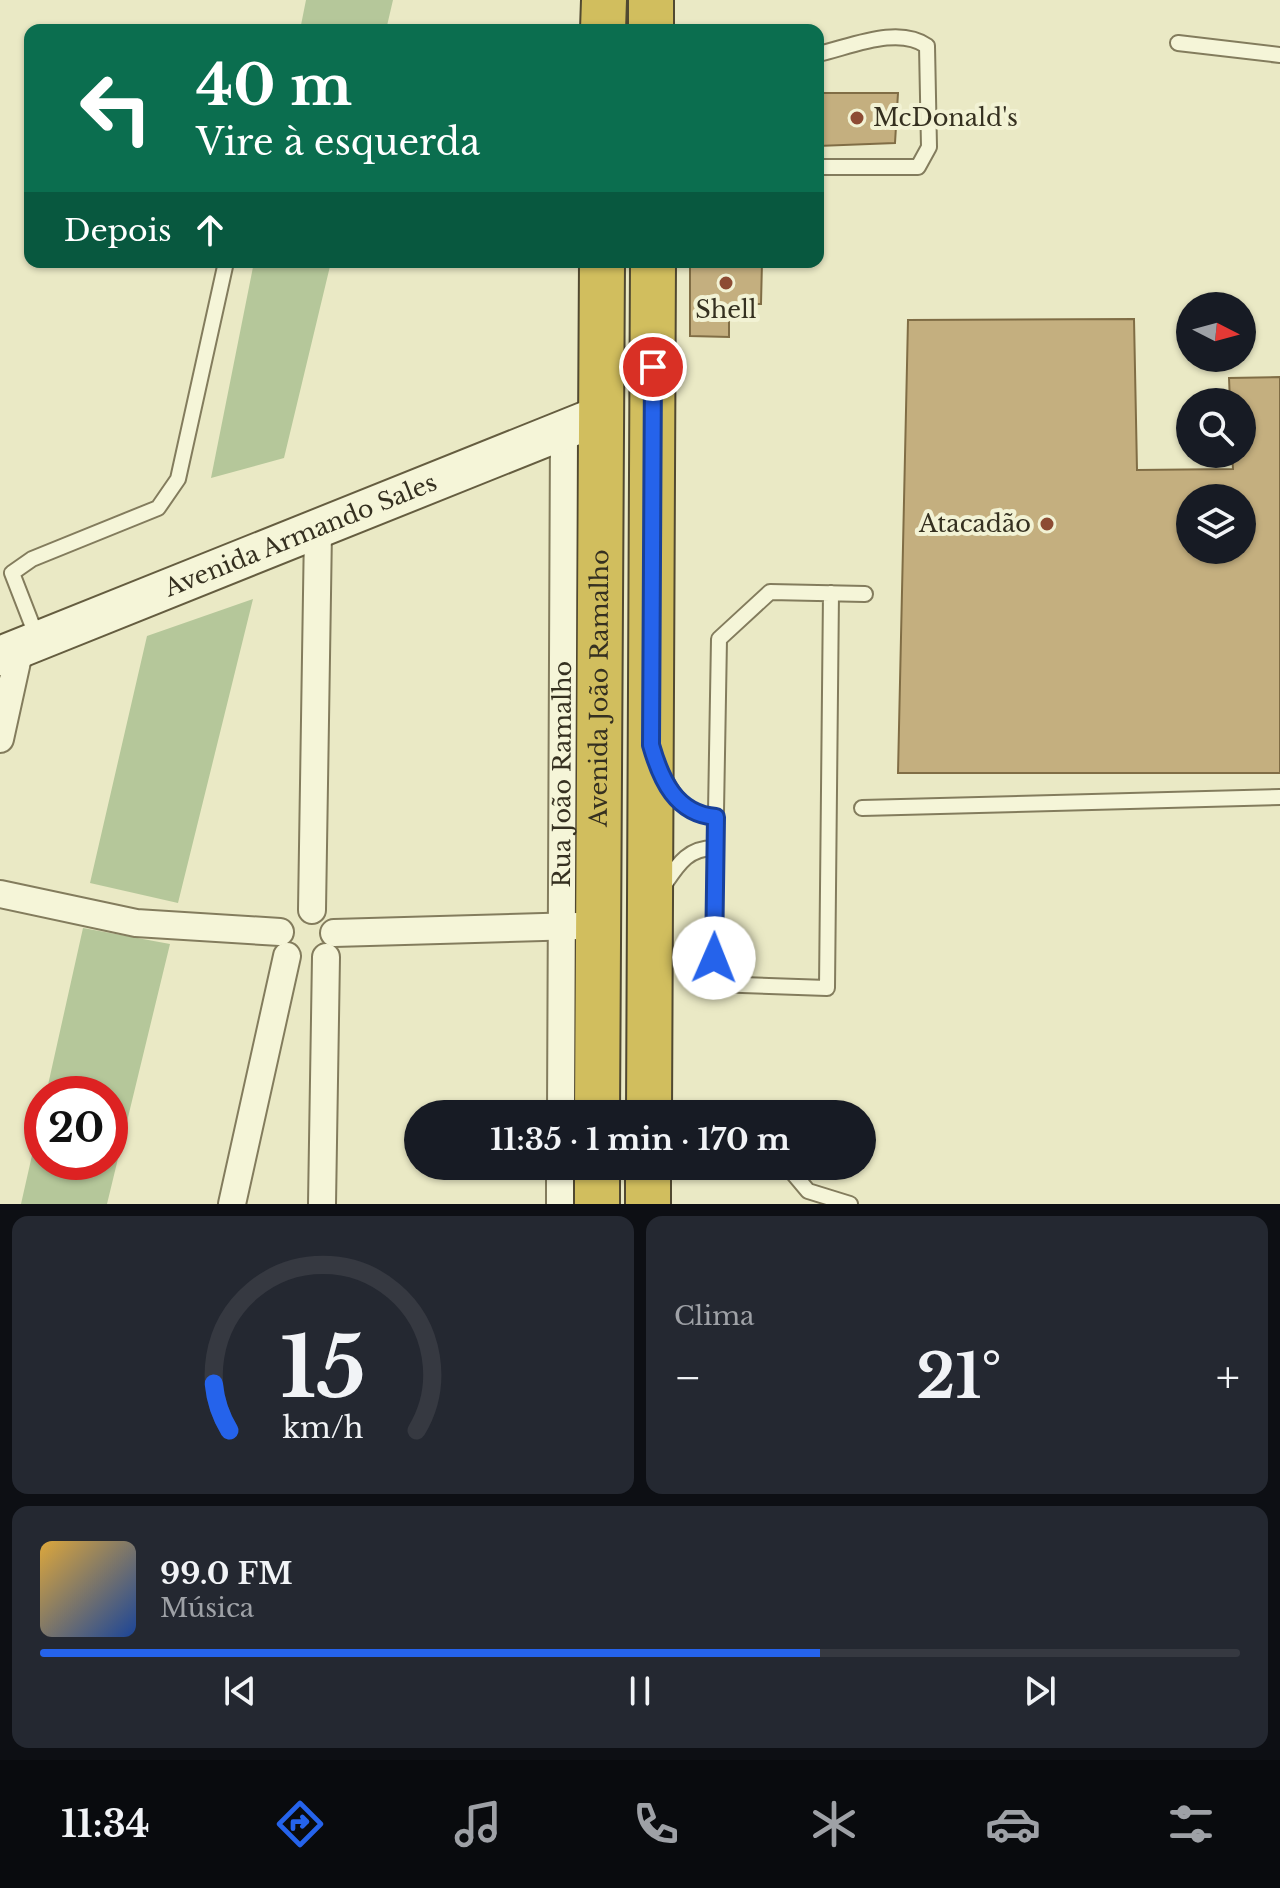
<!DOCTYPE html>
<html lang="pt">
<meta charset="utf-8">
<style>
body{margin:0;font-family:"Libre Baskerville",serif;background:#242831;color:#f1f3f6;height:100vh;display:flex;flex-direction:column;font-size:30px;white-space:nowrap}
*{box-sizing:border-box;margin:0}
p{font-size:26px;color:#9ea1a6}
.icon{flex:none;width:44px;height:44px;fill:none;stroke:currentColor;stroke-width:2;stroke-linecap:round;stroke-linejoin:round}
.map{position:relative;height:1204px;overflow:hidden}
.panel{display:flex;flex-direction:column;gap:12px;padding:12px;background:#0d0f14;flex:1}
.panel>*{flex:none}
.hud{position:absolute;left:24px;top:24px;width:800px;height:244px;border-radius:16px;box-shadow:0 2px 6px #0004;background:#0b6e4f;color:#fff;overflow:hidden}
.needle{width:52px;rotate:96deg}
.buttons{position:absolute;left:1176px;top:292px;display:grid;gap:16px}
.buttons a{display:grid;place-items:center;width:80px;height:80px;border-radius:50%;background:#171b24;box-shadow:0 2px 6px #0004;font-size:40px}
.speed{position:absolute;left:24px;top:1076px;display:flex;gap:16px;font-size:40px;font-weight:700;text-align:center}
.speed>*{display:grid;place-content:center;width:104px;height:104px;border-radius:50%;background:#171b24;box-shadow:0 2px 6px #0004;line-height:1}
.speed .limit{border:12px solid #d22;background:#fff;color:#111}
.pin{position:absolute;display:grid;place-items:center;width:68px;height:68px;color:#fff;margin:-34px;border:4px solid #fff;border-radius:50%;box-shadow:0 2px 8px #0007}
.me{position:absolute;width:88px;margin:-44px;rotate:1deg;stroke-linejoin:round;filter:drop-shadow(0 0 6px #0008)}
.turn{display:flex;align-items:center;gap:28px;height:168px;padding:0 40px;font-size:36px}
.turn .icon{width:104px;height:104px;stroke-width:2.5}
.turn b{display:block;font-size:56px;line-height:68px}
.then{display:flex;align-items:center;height:76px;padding:0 40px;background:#0003;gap:16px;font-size:30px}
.big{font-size:60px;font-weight:700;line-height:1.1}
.panel .widget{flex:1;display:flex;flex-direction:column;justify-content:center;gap:12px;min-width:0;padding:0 28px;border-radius:16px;background:#242831}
.panel .dial{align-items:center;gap:0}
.dial svg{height:208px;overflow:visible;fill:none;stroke:#363941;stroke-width:7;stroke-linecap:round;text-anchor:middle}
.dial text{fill:#f1f3f6;stroke:none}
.song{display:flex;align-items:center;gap:24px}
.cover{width:96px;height:96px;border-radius:12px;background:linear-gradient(135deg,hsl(40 70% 55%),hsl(220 70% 35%))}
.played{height:8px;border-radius:4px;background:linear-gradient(90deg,#2563eb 65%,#363941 65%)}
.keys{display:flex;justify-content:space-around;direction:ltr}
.heat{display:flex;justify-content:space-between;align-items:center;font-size:44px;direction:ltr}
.panel .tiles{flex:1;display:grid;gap:12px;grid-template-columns:1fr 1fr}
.widget:last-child{grid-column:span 2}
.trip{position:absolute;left:404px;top:1100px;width:472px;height:80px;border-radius:40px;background:#171b24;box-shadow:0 2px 6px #0004;font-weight:700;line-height:80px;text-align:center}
.menu{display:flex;height:128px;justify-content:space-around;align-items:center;background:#090b0e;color:#9ea1a6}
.menu .icon{width:56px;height:56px}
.menu .active{color:#2563eb}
.menu b{font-size:36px;color:#f1f3f6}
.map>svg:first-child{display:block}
</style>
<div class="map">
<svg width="1280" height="1204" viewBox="0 0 1280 1204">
<rect width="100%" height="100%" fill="#eae9c5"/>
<path fill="#b5c79a" d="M306 0H393L386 30H300Z
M254 262H331L284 458 211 478Z
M253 599 178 903 90 883 147 636Z
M83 928 170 944 107 1204H21L42 1111V1162H110V1094H46Z"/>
<path fill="#c4af7f" stroke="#806d45" stroke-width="2" fill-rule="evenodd" d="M818 93H898L895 143 818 146Z
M690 262H762L761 304H729V337L690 336Z
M1134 319 1137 470 1233 469 1232 454H1242V402H1230L1229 378 1280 377V773H898L908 320ZM1190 498H1242V550H1190Z"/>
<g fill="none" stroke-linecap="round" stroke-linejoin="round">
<g stroke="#837c5d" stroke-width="18">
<path id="lane" d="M1178 43 1280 55
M818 54C850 47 898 25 927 46L929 147 918 167H818
M831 593 827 988 713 984 719 639 770 592 865 594
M38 640 12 573 32 559 158 508 178 479 226 262
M665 779C677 802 689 815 716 817
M862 808 1280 797
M662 888C677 866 687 847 716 848
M787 1166 808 1191 850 1204"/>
</g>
<g stroke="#837c5d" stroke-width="30">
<g id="street">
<path d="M0 739 20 648"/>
<path d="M0 894 136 923 280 932"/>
<path d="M312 910 318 531"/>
<path d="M334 933 578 926"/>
<path id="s1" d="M561 1114 564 432"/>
<path d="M232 1204 287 956"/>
<path d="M322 1204 326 957"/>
<path d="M560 1204V1166"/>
</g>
</g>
<g stroke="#655d40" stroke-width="42">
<g id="secondary">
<path id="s2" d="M0 656 601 415"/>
</g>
</g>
<g stroke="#514931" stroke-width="48">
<g id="highway">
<path d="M651 0V30"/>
<path d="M603 30 604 0"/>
<path id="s3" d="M597 1114 602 262"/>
<path d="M649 1114 653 262"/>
<path d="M597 1204V1166"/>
<path d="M648 1204V1166"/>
</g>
</g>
<use href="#lane" stroke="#f5f5d8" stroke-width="14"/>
<use href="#street" stroke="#f5f5d8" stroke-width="26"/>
<use href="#secondary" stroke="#f5f5d8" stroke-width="38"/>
<use href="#highway" stroke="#d1be5e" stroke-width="44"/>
</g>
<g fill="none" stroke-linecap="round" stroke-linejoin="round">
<g stroke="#184099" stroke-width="20">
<path id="route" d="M653 367 651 745C661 780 676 814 716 817L714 958"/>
</g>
<use href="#route" stroke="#2563eb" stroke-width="14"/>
</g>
<g fill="#8d4b33" stroke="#f2f2d4" stroke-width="3">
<circle cx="857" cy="118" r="8"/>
<circle cx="726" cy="283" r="8"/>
<circle cx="1047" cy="524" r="8"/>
</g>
<g text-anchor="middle" stroke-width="8" stroke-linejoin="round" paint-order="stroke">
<g font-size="24" fill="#353020" stroke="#f2f2d4" text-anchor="start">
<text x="873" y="126">McDonald's</text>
<text x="726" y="318" text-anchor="middle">Shell</text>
<text x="1031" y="532" text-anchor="end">Atacadão</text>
</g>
<g font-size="24" fill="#353020" stroke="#f2f2d4">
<text dy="8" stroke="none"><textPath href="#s2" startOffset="324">Avenida Armando Sales</textPath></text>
<text dy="8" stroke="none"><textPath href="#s3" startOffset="426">Avenida João Ramalho</textPath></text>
<text dy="8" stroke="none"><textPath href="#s1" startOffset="340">Rua João Ramalho</textPath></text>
</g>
</g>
</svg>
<div class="buttons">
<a><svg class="needle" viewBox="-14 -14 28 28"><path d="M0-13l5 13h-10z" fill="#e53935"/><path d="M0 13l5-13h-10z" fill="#9ea1a6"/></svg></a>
<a><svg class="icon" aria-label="search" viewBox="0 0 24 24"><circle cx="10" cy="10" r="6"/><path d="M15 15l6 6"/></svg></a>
<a><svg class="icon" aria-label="layers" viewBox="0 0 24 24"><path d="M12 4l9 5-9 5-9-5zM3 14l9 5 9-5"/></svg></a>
</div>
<div class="speed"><div class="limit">20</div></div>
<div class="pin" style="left:653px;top:367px;background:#d93025"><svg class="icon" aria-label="arrive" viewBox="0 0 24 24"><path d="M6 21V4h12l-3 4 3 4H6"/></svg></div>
<svg class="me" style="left:714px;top:958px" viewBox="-20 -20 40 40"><circle r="19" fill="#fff"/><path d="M0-13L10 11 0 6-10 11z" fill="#2563eb"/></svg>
<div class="trip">11:35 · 1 min · 170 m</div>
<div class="hud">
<div class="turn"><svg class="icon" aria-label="left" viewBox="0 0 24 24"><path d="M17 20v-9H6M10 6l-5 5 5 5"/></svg><div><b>40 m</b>Vire à esquerda</div></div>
<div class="then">Depois<svg class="icon" aria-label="ahead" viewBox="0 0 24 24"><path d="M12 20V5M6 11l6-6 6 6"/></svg></div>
</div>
</div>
<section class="panel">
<div class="tiles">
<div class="widget dial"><svg viewBox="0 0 100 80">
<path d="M14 69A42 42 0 1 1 86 69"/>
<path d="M14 69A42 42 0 0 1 8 51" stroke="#2563eb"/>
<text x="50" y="56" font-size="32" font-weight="700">15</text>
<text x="50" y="72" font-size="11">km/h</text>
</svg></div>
<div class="widget"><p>Clima</p>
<div class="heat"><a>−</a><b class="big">21°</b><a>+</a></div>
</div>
<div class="widget">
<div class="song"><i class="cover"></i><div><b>99.0 FM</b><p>Música</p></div></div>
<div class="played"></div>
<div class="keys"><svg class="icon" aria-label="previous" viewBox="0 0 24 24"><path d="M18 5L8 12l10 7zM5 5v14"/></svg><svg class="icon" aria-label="pause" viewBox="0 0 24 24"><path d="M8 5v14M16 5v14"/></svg><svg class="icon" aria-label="next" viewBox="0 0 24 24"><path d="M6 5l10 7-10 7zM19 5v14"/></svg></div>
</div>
</div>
</section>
<nav class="menu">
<b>11:34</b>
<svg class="icon active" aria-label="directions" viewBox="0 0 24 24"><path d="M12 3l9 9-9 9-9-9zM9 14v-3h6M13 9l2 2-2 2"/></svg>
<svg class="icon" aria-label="music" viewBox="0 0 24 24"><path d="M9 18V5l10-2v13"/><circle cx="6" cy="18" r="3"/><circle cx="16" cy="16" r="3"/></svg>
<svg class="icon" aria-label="phone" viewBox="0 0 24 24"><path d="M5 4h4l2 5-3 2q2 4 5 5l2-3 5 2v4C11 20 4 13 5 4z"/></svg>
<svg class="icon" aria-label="climate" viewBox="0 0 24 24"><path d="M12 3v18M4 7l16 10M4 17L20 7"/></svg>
<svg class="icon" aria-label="car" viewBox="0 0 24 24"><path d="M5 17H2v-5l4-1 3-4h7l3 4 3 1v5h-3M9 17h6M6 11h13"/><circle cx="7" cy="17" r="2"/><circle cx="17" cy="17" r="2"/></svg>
<svg class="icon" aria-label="filters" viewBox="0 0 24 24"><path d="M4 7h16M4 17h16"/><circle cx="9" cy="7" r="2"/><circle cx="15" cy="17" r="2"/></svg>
</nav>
